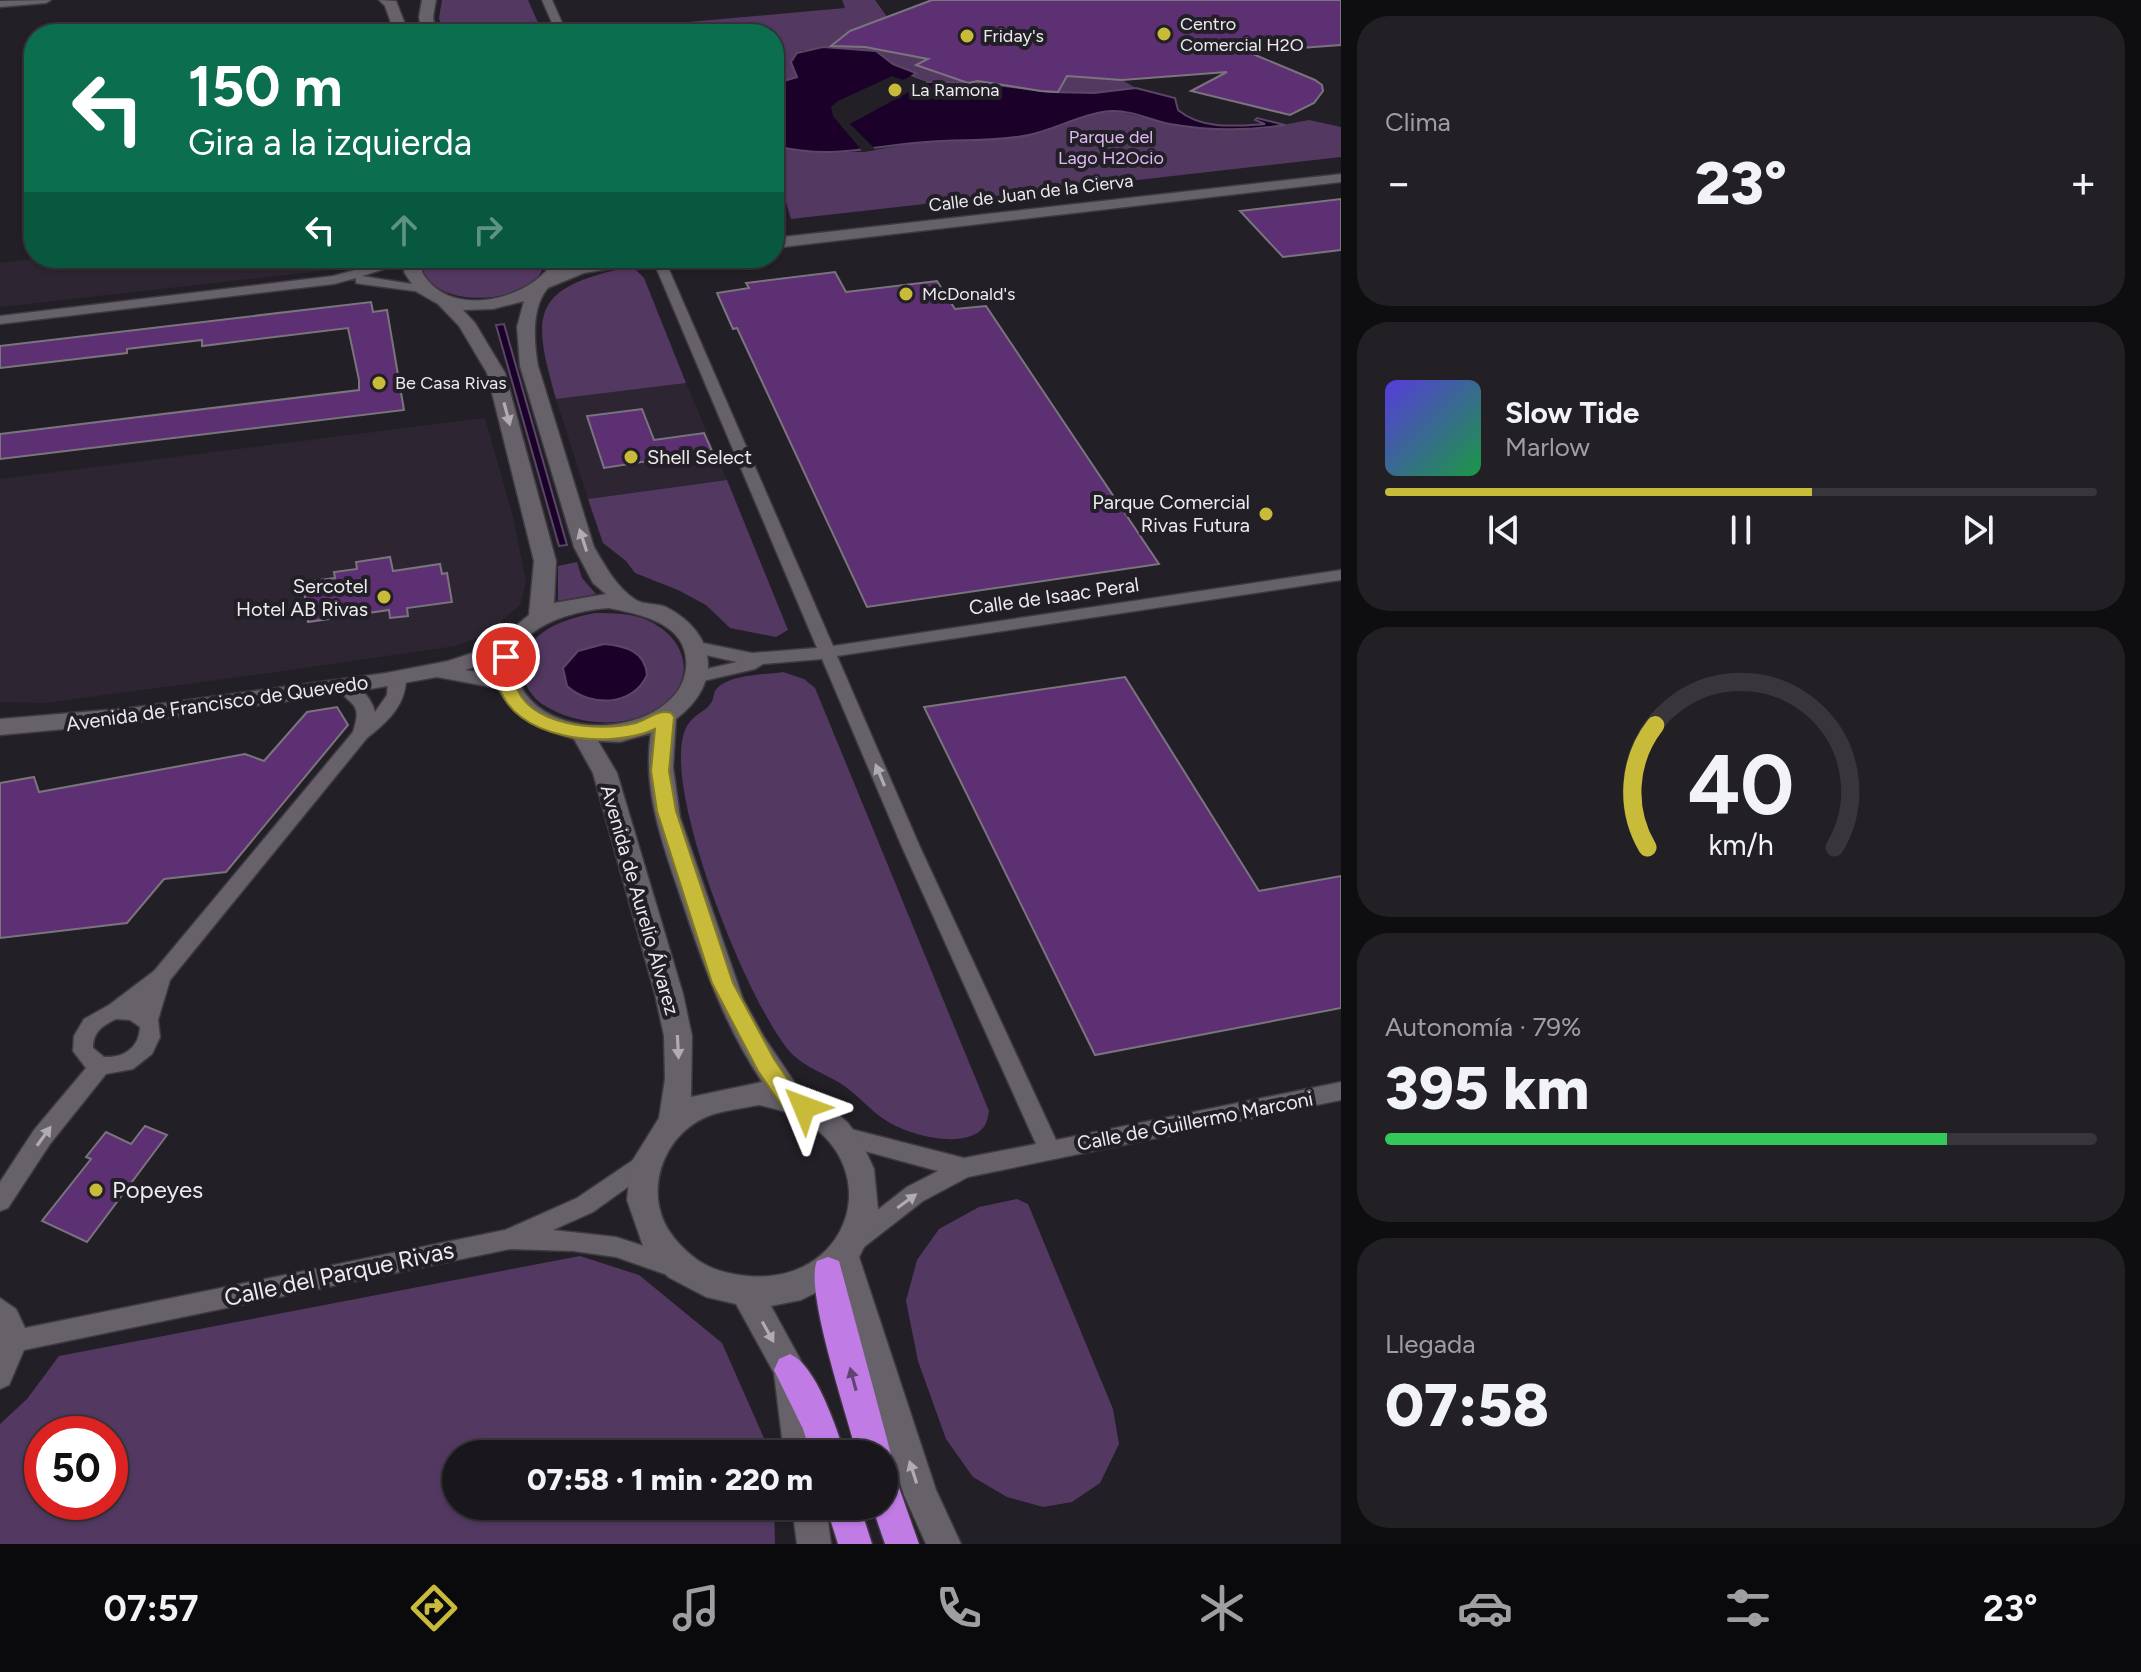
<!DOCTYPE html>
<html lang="es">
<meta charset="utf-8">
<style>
body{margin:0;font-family:Figtree,sans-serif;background:#232025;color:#f1f3f6;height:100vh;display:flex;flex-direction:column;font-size:30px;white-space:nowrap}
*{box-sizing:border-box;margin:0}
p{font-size:26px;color:#9f9fa3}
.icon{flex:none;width:44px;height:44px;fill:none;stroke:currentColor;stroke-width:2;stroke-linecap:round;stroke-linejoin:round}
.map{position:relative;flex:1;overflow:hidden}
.details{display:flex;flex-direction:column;gap:16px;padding:16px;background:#0e0d0f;width:800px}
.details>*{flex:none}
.top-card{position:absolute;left:24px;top:24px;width:760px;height:244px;border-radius:32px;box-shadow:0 2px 6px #0004,0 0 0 2px #38363b;background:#0b6e4f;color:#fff;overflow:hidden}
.speed{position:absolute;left:24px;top:1416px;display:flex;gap:16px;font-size:40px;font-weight:700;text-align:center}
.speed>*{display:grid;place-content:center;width:104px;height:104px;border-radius:50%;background:#1a171c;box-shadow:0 2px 6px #0004,0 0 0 2px #38363b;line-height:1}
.speed .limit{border:12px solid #d22;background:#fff;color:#111}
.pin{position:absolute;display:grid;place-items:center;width:68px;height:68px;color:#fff;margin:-34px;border:4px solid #fff;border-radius:50%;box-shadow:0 2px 8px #0007}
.me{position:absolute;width:88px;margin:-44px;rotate:314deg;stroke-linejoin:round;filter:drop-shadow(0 0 6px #0008)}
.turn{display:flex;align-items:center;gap:28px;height:168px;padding:0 32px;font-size:36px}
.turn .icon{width:104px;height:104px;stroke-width:2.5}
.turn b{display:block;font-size:56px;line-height:68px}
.lanes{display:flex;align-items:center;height:76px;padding:0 32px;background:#0003;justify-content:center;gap:40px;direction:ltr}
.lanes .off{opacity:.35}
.big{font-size:60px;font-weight:800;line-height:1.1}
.details .tile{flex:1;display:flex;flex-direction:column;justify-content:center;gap:12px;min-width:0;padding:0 28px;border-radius:32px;background:#232025}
.details .dial{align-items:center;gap:0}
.dial svg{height:208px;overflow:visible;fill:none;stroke:#38363b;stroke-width:7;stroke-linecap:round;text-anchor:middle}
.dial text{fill:#f1f3f6;stroke:none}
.song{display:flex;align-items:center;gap:24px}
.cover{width:96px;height:96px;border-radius:12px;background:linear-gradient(135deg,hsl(250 70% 55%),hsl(140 70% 35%))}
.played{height:8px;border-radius:4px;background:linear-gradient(90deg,#c9bb3a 60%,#38363b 60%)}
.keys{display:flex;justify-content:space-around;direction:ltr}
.heat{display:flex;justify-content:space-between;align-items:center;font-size:44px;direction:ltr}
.charge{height:12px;border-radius:6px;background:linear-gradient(90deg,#34c759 79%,#38363b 0)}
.trip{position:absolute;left:442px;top:1440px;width:456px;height:80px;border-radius:40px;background:#1a171c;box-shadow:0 2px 6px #0004,0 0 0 2px #38363b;font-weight:800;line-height:80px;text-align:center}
.tabs{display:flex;height:128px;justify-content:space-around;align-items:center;background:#0a090b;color:#9f9fa3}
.tabs .icon{width:56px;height:56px}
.tabs .current{color:#c9bb3a}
.tabs b{font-size:36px;color:#f1f3f6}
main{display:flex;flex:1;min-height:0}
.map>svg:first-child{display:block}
</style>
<main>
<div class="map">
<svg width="1341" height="1544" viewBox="0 0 1341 1544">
<rect width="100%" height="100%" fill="#231f26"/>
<path fill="#2d2632" d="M42 258H391L375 265 0 307V263Z
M686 383 727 480 588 499 556 399Z
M485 418 513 517 526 582 520 605 487 634 456 646 262 674 44 703 0 702V479Z"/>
<path fill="#533962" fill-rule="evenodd" d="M442 0H528L543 34H443L439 18Z
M842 0H875L888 18 1036 72 1122 80 1136 88 1094 93 1050 92 981 83 927 82 911 76 915 73 893 64 876 51 802 50 791 62 797 77 774 84V34H674L666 24 845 8Z
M1116 111 1169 123 1217 129H1261L1309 120 1341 127V157L791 219 774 161V145L794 150 863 152 920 142 1014 137 1101 112Z
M427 258H541C556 298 442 317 423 271Z
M620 269 636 270 644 278 686 383 556 399C533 317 529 290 620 269Z
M727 480 788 630 776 637 730 628 706 605 678 590 635 573 626 561 603 543 588 499Z
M577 562 582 578 596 594 558 601V566Z
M595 613C613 613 633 613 649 621 679 635 696 667 673 695 642 732 578 728 542 704 532 697 525 686 523 674 520 633 563 619 595 613Z
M783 672 804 679 815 688 989 1111C988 1116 987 1124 983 1128 964 1150 908 1135 887 1121 870 1111 858 1094 840 1083 825 1074 807 1068 793 1055 752 1015 652 771 689 723 694 715 706 711 711 703 714 699 713 695 715 691 726 674 766 675 783 672Z
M1017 1199 1028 1204 1113 1409 1119 1444 1100 1483 1072 1502 1043 1507 1007 1497 973 1477 946 1439 918 1361 906 1301 917 1260 939 1229 979 1207Z
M580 1256 639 1275 722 1343 771 1454H456V1506H774L775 1544H0V1424L27 1399 59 1356ZM42 1434H110V1502H42Z"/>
<path fill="#1b002a" stroke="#5a4665" stroke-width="2" d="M823 47 876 51 893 64 916 73 912 76 927 82 981 83 1050 92 1094 93 1136 88 1175 98 1178 110C1202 130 1236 126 1265 124L1255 120 1257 118 1285 125C1246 131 1209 131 1170 124 1150 120 1131 110 1111 111 1084 113 1056 129 1029 135 996 142 960 139 926 142 870 146 834 160 776 146L774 84 797 77 791 62 797 53Z
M504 324 567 545 559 546 496 325Z
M604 644C625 646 645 651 647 675 633 707 590 707 567 686L563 668 578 651Z"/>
<path fill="#231f26" d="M892 76 903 80 911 76 927 82 850 124 876 150 863 152 833 116 831 107 838 101Z"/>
<path fill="#5d3073" stroke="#7a747d" stroke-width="2" d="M932 0H1341V45L1248 52 1315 80 1322 85 1323 91 1314 103 1290 115 1191 91 1227 72 1122 80 1067 76 1058 92 1041 91 978 81 968 83 916 65 928 59 865 47 831 46 850 31Z
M1341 199V250L1283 257 1240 211Z
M835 272 846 292 937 281 955 309 986 306 1159 564 867 607 737 328 733 329 717 293 749 288 746 283Z
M371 302 373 312 387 310 404 410 0 459V434L359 390V380L348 328 202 346V340L127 349V353L0 368V346Z
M642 409 654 440 704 433 712 451 604 468 587 416Z
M390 557 393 571 440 564 442 574 447 573 452 602 407 608 408 616 390 618 389 610 308 622 303 582 335 578 334 572 357 569 356 562Z
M1125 677 1259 891 1341 876V1008L1095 1055 924 707Z
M337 707 348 725 226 872 164 879 127 923 0 938V783L34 777 39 792 245 754 264 761 307 712Z
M145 1126 167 1135 87 1242 42 1221 91 1159 86 1157 106 1132 131 1144Z"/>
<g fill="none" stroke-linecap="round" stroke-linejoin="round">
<g stroke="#3e3a40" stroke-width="3">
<path id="minor" d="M51 0 46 3 0 7V1Z
M542 0H552L567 34H557Z
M399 258H419L362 276 424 286 431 290 429 293 361 284 356 283V278L334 284 0 324V316L333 276Z
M652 258H664L833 646 1341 570V580L837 656 920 847 1056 1140 1341 1082V1100L968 1177 923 1201 864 1247 856 1250 848 1247 845 1240 848 1233 907 1187 938 1171 835 1143 832 1136 835 1129 843 1127 964 1158 1036 1144 902 847 822 659 763 664 755 669 699 682 690 676 693 672 737 662 692 652 690 648 698 642 752 653 817 648Z
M397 672 406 678C406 706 387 722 367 738L170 980 158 1020 160 1037 152 1054 133 1069 106 1074 50 1144 8 1208 0 1211V1182L34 1130 86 1068 73 1051 74 1036 84 1019 109 1005 154 971 353 732C363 701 351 707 335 686L338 682C355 679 371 696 375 712L387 695 388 678ZM116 1019 130 1020 140 1027C139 1048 124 1058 104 1057L93 1048C93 1032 102 1026 116 1019Z
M645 1152 653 1155 656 1162 653 1169 593 1212 553 1230 616 1237 684 1259 688 1267 684 1275 676 1278 616 1257 573 1251 510 1249 24 1350 9 1385 0 1389V1298L16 1309 25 1328 505 1230 577 1198Z"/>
</g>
<g stroke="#3e3a40" stroke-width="3">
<path id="tertiary" d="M1341 174V182L774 248V238Z
M616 258H651L643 263 584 273 550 287 542 282 574 266Z
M509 641 516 643 519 648 516 653 465 670 514 678 517 683 514 688 507 690 437 677 354 692 130 723 0 735V719L130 708 386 673 448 661Z"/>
</g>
<g stroke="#3e3a40" stroke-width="3">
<path id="secondary" d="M379 0 396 1 409 34H395L385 6Z
M422 0H436L433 17 436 34H422L419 17Z
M409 258H425L422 272C447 317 518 303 548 269V258H564L566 270C560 277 553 283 547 289 531 309 534 343 538 366L594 547C605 566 617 588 636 600 644 605 657 603 666 607 717 633 723 684 676 719L673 767 680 817 743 999 764 1037 801 1092 824 1102 848 1123 861 1141 874 1169 878 1210 873 1230 859 1257 936 1490 961 1544H926L904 1495 837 1282 801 1300 771 1306 806 1370 818 1454H784L774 1373 736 1304 706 1297 668 1277 643 1246 627 1200 631 1163 659 1118 665 1079 664 1036 655 994 593 773 574 739C506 719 457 670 529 615L534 561 487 373 459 326 438 304 417 292 404 272ZM524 301 517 327 520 366 574 547 593 583 606 594 554 603 556 561 505 373 475 323 463 310 493 309ZM609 608C643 615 690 624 686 668 684 686 675 697 661 707 622 735 544 733 520 685 493 632 572 610 609 608ZM651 733C641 795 667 855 686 913 706 973 727 1029 762 1082L691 1097 692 1036 683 994 617 773 598 741 620 742ZM759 1105C775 1109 791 1112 805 1121 887 1173 847 1285 748 1276 716 1273 696 1264 675 1239 640 1198 661 1133 711 1115 726 1110 744 1108 759 1105Z
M792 1506H826L831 1544H797Z"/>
</g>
<g stroke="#3e3a40" stroke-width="3">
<path id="motorway" d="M828 1257 839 1261 891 1454 884 1467V1454H857C848 1418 804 1289 817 1261Z
M790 1354C816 1365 836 1427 845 1454H811L803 1429 774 1370 779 1359Z
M884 1474 896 1479 919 1544H885L872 1506H884Z
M826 1506H860L872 1544H838Z"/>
</g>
<use href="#minor" fill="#67616a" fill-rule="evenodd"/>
<use href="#tertiary" fill="#67616a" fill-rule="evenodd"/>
<use href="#secondary" fill="#67616a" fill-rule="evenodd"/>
<use href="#motorway" fill="#c07be5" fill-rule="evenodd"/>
</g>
<defs><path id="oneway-solid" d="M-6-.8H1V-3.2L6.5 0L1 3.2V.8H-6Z" transform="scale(2)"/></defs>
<g fill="#b1acb3">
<use href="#oneway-solid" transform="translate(507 414) rotate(75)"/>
<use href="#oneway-solid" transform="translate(583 540) rotate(-108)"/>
<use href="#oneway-solid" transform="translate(880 775) rotate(-113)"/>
<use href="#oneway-solid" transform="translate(678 1047) rotate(87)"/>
<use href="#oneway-solid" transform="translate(44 1136) rotate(-54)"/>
<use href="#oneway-solid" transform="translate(907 1201) rotate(-36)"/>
<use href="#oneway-solid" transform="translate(768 1332) rotate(61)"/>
<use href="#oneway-solid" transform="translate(913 1472) rotate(-108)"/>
</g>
<use fill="#624472" href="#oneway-solid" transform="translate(853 1379) rotate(-105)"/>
<path fill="#c9bb3a" stroke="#837a26" stroke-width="2" d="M506 651 515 657C515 664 514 674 515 682 525 727 601 732 636 723 648 719 659 709 671 713L674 717 669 771 676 811 733 983 774 1059 797 1093 812 1100 815 1107 812 1113 804 1116 782 1106 758 1071 712 983 657 811 651 771 655 729C611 750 510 741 498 682 496 674 498 664 498 657Z"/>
<g fill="#c9bb3a" stroke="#231f26" stroke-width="3">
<circle cx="1164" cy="34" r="8"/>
<circle cx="967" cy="36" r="8"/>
<circle cx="895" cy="90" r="8"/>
<circle cx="906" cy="294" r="8"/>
<circle cx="379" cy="383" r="8"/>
<circle cx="631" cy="457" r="8"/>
<circle cx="1266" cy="514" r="8"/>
<circle cx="384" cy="597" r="8"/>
<circle cx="96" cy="1190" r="8"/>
</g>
<g text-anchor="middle" stroke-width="8" stroke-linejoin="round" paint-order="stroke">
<g font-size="18" fill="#edeaef" stroke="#231f26" text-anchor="start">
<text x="1180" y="30">Centro<tspan x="1180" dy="21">Comercial H2O</tspan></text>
<text x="983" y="42">Friday's</text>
<text x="911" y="96">La Ramona</text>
<text x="922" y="300">McDonald's</text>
<text x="395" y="389">Be Casa Rivas</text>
</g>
<g font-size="18" fill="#dfbaf5" stroke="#231f26">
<text x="1111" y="143">Parque del<tspan x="1111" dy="21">Lago H2Ocio</tspan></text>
</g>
<g font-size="18" fill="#edeaef" stroke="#231f26">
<text transform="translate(1031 193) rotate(-7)" y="6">Calle de Juan de la Cierva</text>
</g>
<g font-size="20" fill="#edeaef" stroke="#231f26" text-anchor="end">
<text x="647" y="464" text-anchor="start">Shell Select</text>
<text x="1250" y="509">Parque Comercial<tspan x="1250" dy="23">Rivas Futura</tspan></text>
<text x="368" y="593">Sercotel<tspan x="368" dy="23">Hotel AB Rivas</tspan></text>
</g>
<g font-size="20" fill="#edeaef" stroke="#231f26">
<text transform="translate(1054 596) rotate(-8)" y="7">Calle de Isaac Peral</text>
<text transform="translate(217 703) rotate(-8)" y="7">Avenida de Francisco de Quevedo</text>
<text transform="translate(640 900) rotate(74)" y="7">Avenida de Aurelio Álvarez</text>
<text transform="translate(1195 1121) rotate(-11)" y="7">Calle de Guillermo Marconi</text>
</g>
<g font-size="24" fill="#edeaef" stroke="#231f26" text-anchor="start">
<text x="112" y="1198">Popeyes</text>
</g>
<g font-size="24" fill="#edeaef" stroke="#231f26">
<text transform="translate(339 1274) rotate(-12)" y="8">Calle del Parque Rivas</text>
</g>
</g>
</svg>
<div class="speed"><div class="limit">50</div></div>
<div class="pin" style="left:506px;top:657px;background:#d93025"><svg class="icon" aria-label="arrive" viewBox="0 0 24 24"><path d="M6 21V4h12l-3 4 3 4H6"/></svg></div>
<svg class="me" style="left:804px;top:1107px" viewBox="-20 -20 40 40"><path d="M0-17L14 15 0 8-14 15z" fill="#c9bb3a" stroke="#fff" stroke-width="4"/></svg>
<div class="trip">07:58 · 1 min · 220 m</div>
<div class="top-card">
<div class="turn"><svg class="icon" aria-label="left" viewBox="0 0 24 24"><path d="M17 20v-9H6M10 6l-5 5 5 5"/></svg><div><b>150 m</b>Gira a la izquierda</div></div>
<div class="lanes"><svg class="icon" aria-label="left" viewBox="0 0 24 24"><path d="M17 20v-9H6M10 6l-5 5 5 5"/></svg><svg class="icon off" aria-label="ahead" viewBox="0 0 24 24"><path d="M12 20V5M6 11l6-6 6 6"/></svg><svg class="icon off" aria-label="right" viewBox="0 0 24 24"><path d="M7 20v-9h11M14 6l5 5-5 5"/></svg></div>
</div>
</div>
<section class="details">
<div class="tile"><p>Clima</p>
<div class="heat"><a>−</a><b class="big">23°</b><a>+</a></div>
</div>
<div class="tile">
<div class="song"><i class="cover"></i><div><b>Slow Tide</b><p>Marlow</p></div></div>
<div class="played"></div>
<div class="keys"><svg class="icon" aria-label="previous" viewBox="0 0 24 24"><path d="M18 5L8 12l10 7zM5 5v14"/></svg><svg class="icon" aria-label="pause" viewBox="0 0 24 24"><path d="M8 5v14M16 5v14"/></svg><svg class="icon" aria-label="next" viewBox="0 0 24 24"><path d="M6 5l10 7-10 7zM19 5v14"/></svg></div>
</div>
<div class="tile dial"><svg viewBox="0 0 100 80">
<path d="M14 69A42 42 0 1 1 86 69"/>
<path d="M14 69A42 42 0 0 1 17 22" stroke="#c9bb3a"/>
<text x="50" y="56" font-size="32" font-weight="700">40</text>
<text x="50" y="72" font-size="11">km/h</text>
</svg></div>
<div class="tile"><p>Autonomía · 79%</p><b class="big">395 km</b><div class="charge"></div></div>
<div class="tile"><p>Llegada</p><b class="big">07:58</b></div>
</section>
</main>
<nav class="tabs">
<b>07:57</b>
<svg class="icon current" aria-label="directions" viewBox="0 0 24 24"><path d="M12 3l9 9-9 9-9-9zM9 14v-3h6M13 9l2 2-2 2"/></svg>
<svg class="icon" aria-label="music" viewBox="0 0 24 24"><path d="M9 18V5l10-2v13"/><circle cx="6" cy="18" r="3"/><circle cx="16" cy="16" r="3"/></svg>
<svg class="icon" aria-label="phone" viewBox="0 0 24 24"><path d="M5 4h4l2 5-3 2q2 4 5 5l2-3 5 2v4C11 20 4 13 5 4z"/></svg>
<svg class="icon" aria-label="climate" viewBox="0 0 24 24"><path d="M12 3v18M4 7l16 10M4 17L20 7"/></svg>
<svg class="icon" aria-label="car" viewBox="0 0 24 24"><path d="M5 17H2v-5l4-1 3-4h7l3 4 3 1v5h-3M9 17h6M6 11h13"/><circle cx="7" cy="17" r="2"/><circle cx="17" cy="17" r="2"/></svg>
<svg class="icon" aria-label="filters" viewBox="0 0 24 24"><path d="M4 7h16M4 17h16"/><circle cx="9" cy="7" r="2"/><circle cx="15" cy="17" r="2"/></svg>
<b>23°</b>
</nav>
